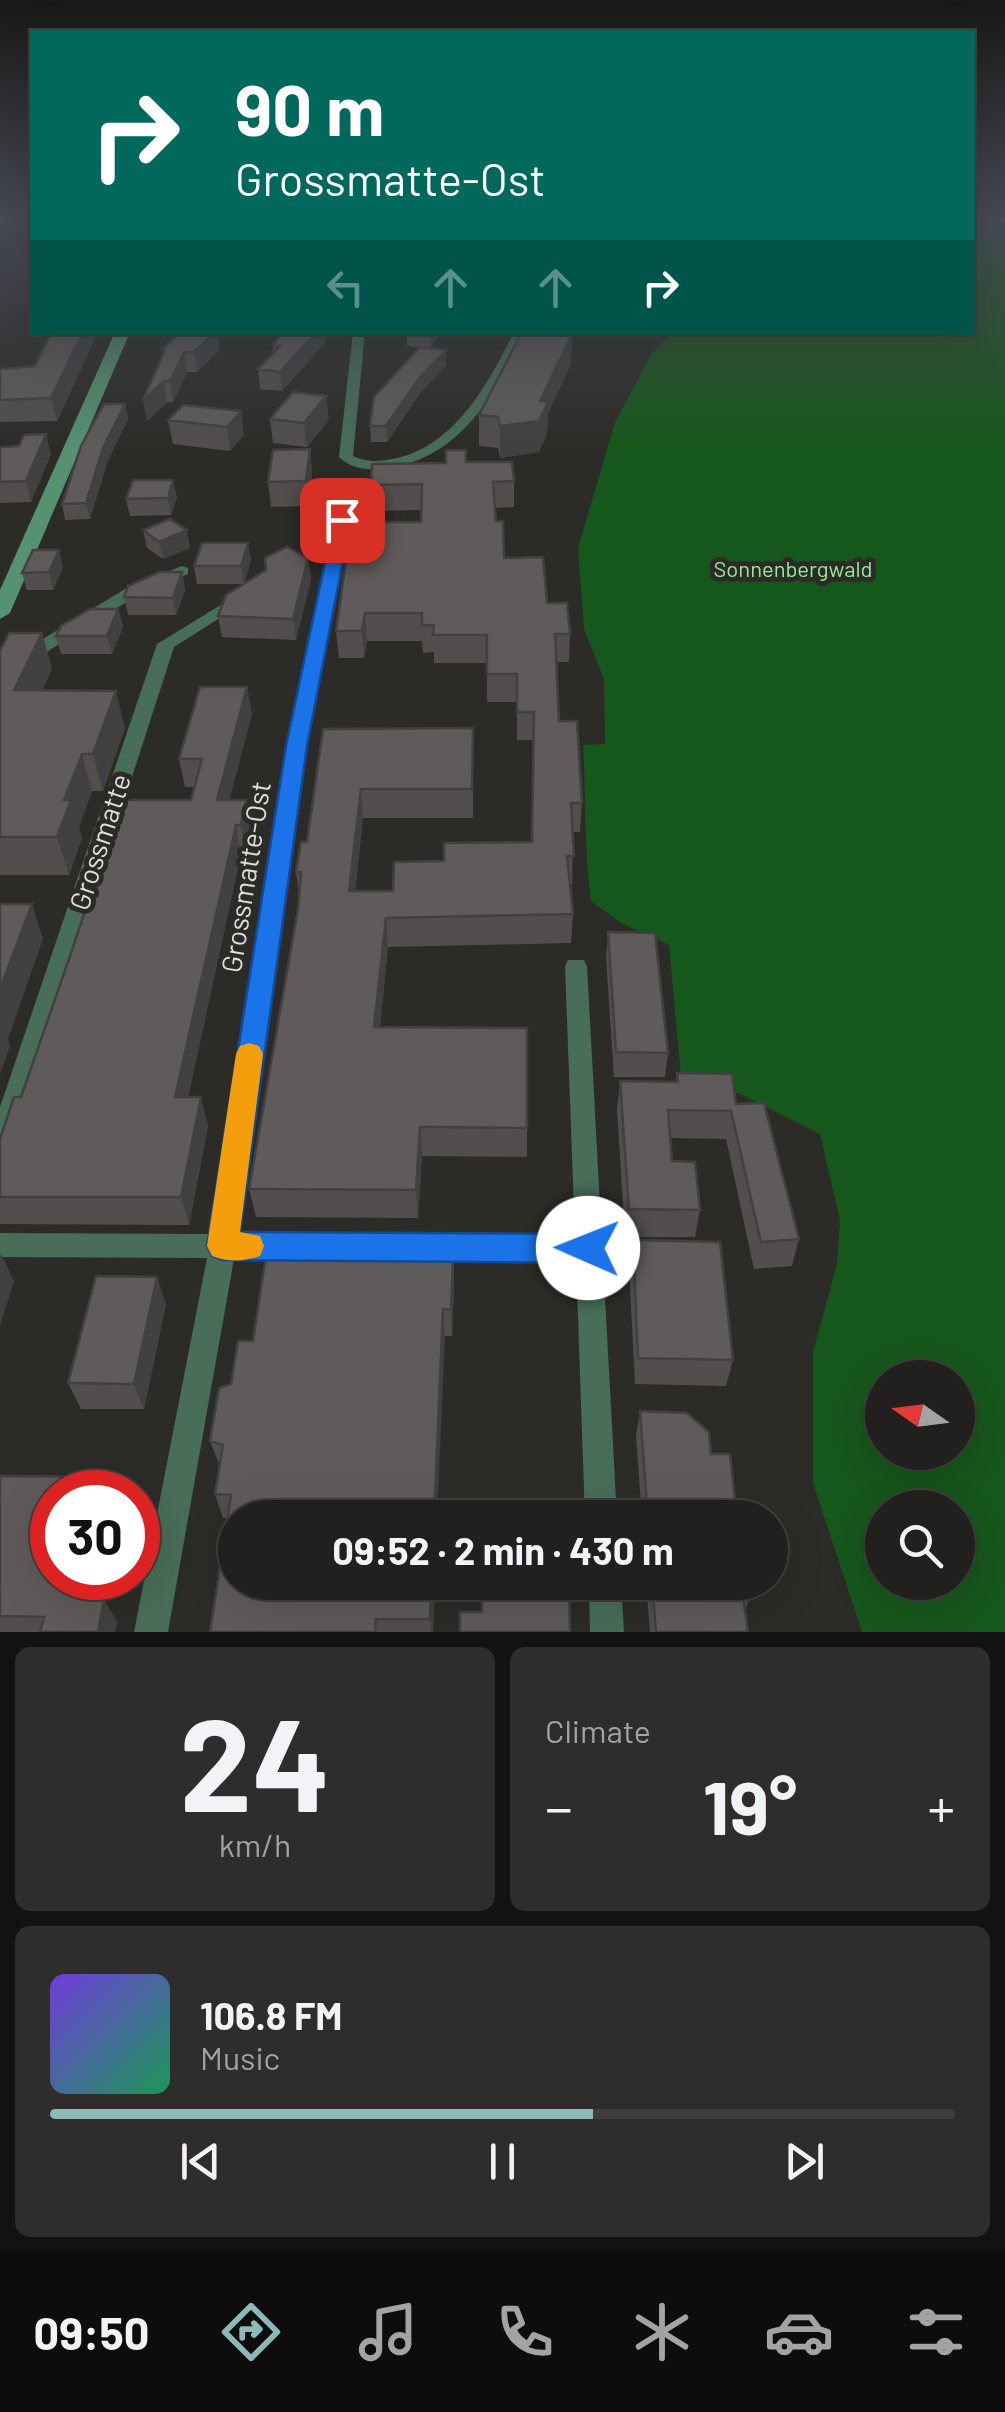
<!DOCTYPE html>
<meta charset="utf-8">
<style>
body{margin:0;font-family:Barlow,sans-serif;background:#2e2d2b;color:#f1f3f6;height:100vh;display:flex;flex-direction:column;font-size:38px;white-space:nowrap}
*{box-sizing:border-box;margin:0}
p{font-size:32px;color:#a2a3a4}
.icon{flex:none;width:55px;height:55px;fill:none;stroke:currentColor;stroke-width:2;stroke-linecap:round;stroke-linejoin:round}
.map{position:relative;height:1632px;overflow:hidden}
.side{display:flex;flex-direction:column;gap:15px;padding:15px;background:#131210;flex:1}
.side>*{flex:none}
.guide{position:absolute;left:30px;top:30px;width:945px;height:305px;border-radius:0px;box-shadow:0 10px 40px #0002,0 0 0 2px #3f3e3c;background:#00695c;color:#fff;overflow:hidden}
.needle{width:65px;rotate:284deg}
.fabs{position:absolute;left:865px;top:1360px;display:grid;gap:20px}
.fabs a{display:grid;place-items:center;width:110px;height:110px;border-radius:50%;background:#22201e;box-shadow:0 10px 40px #0002,0 0 0 2px #3f3e3c;font-size:50px}
.speed{position:absolute;left:30px;top:1470px;display:flex;gap:20px;font-size:50px;font-weight:700;text-align:center}
.speed>*{display:grid;place-content:center;width:130px;height:130px;border-radius:50%;background:#22201e;box-shadow:0 10px 40px #0002,0 0 0 2px #3f3e3c;line-height:1}
.speed .limit{border:15px solid #d22;background:#fff;color:#111}
.pin{position:absolute;display:grid;place-items:center;width:85px;height:85px;color:#fff;margin:-42px;border-radius:20px;box-shadow:0 5px 15px #0006}
.me{position:absolute;width:110px;margin:-55px;rotate:271deg;stroke-linejoin:round;filter:drop-shadow(0 0 8px #0008)}
.turn{display:flex;align-items:center;gap:35px;height:210px;padding:0 40px;font-size:45px}
.turn .icon{width:130px;height:130px;stroke-width:2.5}
.turn b{display:block;font-size:70px;line-height:85px}
.lanes{display:flex;align-items:center;height:95px;padding:0 40px;background:#0003;justify-content:center;gap:50px;direction:ltr}
.lanes .off{opacity:.35}
.big{font-size:75px;font-weight:700;line-height:1.1}
.side .card{flex:1;display:flex;flex-direction:column;justify-content:center;gap:15px;min-width:0;padding:0 35px;border-radius:15px;background:#2e2d2b}
.side .dial{align-items:center;gap:0}
.dial b{font-size:130px;line-height:1}
.song{display:flex;align-items:center;gap:30px}
.cover{width:120px;height:120px;border-radius:15px;background:linear-gradient(135deg,hsl(260 70% 55%),hsl(150 70% 35%))}
.played{height:10px;border-radius:5px;background:linear-gradient(90deg,#8bbbb9 60%,#3f3e3c 60%)}
.keys{display:flex;justify-content:space-around;direction:ltr}
.heat{display:flex;justify-content:space-between;align-items:center;font-size:55px;direction:ltr}
.side .tiles{flex:1;display:grid;gap:15px;grid-template-columns:1fr 1fr}
.card:last-child{grid-column:span 2}
.trip{position:absolute;left:218px;top:1500px;width:570px;height:100px;border-radius:50px;background:#22201e;box-shadow:0 10px 40px #0002,0 0 0 2px #3f3e3c;font-weight:700;line-height:100px;text-align:center}
.dock{display:flex;height:160px;justify-content:space-around;align-items:center;background:#0e0d0c;color:#a2a3a4}
.dock .icon{width:70px;height:70px}
.dock .current{color:#8bbbb9}
.dock b{font-size:45px;color:#f1f3f6}
.map>svg:first-child{display:block}
</style>
<div class="map">
<svg width="1005" height="1632" viewBox="0 0 1005 1632">
<rect width="100%" height="100%" fill="#2d2b28"/>
<path fill="#16571b" fill-rule="evenodd" d="M973 220H1005V1632H862L813 1483V1352L837 1264 840 1220 820 1134 738 1093 682 1088 669 945 621 923 591 901C584 849 586 797 583 745L605 744 604 679 584 629 578 548 615 422 651 355 672 333 972 332ZM882 1378H958V1452H882ZM882 1508H958V1582H882Z"/>
<g fill="none" stroke-linecap="round" stroke-linejoin="round">
<path fill="#486d59" fill-rule="evenodd" d="M353 332H365L353 456C366 462 378 462 392 459 454 448 488 384 514 332H526C497 392 461 457 390 468 372 471 352 470 339 457Z
M342 514 350 519 305 746 238 1234 575 1236 565 966 568 960H584L587 966 617 1518H585L576 1260 234 1259 168 1632H134L207 1258 0 1257V1233L211 1234 287 746 334 519Z
M182 566 188 568V574L125 603 40 656 0 668V658L28 648 125 589Z
M242 592 250 597 248 600 174 647 13 1145 9 1153 0 1156V1107L157 644Z
M589 1582H621L624 1632H590Z"/>
<path fill="#549272" fill-rule="evenodd" d="M115 332H130L10 613 0 619V590Z"/>
</g>
<path fill="#524e4e" d="M49 332H98L57 421 0 422V369L35 366 50 337Z
M181 332H217L220 350 197 372H187L173 402H167L147 421 143 400 163 355 162 349Z
M407 332H441L430 348 407 346Z
M572 334 571 364 548 413 547 433 539 452 500 458 498 448 479 446V415Z
M326 336V341L282 391 260 389 258 369 273 353V345Z
M446 366 420 393 387 442H371L370 426Z
M125 404 128 419 107 463 90 519 65 520 62 504Z
M183 405 244 435 230 451 173 444 168 420Z
M270 419 329 420 307 447 273 443Z
M0 447 51 454 31 502 0 503Z
M310 449 312 474 308 506 271 507 268 482Z
M466 462 514 481V507L495 508 496 521 504 558 547 603 570 634 569 662H556L559 721 582 803 580 832H573L572 885H570L573 914 571 943 388 947 380 1027 527 1128V1157L422 1156 418 1218 256 1217 249 1189 298 909 299 893 296 872 307 842 323 729 473 728V818H363L355 891H393L444 861 532 842 533 740H517V702H487V663H434V652L423 653 422 641H367L364 658H339L336 631 358 560 421 522V510L372 511 371 485Z
M177 497 171 515 130 516 126 499Z
M143 530 190 548 163 559 147 548Z
M308 558 311 579 296 640 222 637 218 616 266 570Z
M251 560 244 584H197L194 566Z
M63 567 53 590H27L22 573Z
M182 572 185 590 176 615H128L124 597Z
M118 609 123 627 112 654H61L56 636Z
M42 633 52 669 42 690 125 728 103 791H92L79 827 82 838 69 875H0V651Z
M247 687 252 714 229 800H246L251 828 246 854H241L188 1097 208 1126 189 1225 0 1224V1139L21 1097 107 846 104 836 191 800 195 787H185L179 759Z
M608 932 668 1053 665 1077H614L606 957Z
M677 1073 736 1104 799 1239 792 1266 754 1269 726 1139 670 1138 672 1161 700 1210 695 1237H625L617 1109 620 1081 676 1082Z
M633 1240 733 1360 726 1386 635 1384 629 1267Z
M453 1259 454 1286 452 1336H445L235 1582H435L433 1632H210L227 1518H223L215 1494 220 1466 210 1441 231 1384 253 1341Z
M166 1304 144 1409H81L68 1383Z
M640 1411 711 1454 737 1518H642L636 1436Z
M0 1476 127 1477 135 1492H52L106 1603 117 1622 115 1632H0Z
M646 1582H748L750 1597 745 1610 748 1632H650Z"/>
<path fill="#424040" d="M83 332H98L57 421 51 398Z
M215 332H217L220 350 197 372 194 352Z
M316 332H328L326 336V341L282 391 280 372Z
M441 332 430 348V333Z
M572 334 571 364 548 413 547 433 539 452 500 458V426L540 401Z
M446 350V366L420 393 387 442 386 426 420 377Z
M184 352 187 372 173 402 170 381Z
M164 381 167 402 147 421 143 400Z
M326 396 329 420 307 447 304 423Z
M125 404 128 419 107 463 90 519 86 503 103 448Z
M241 411 244 435 230 451 227 427Z
M46 434 51 454 31 502 26 481Z
M310 449 312 474 308 506 306 481Z
M173 480 177 497 171 515 168 498Z
M187 530 190 548 163 559 159 542Z
M248 543 251 560 244 584 241 566Z
M59 550 63 567 53 590 49 572Z
M308 558 311 579 296 640 293 619Z
M182 572 185 590 176 615 173 598Z
M118 609 123 627 112 654 107 636Z
M365 613 367 641 364 658 362 631Z
M42 633 52 669 26 727 14 690Z
M247 687 252 714 222 828 217 800Z
M116 691 125 728 103 791 93 754Z
M82 754 92 791 79 827 82 838 69 875 57 837 64 800Z
M361 789 363 818 352 920 349 891Z
M246 800 251 828 246 854 241 825Z
M236 825 241 854 182 1126 175 1097Z
M32 904 43 939 8 1039 10 1046 0 1074V989Z
M386 918 388 947 377 1056 374 1027Z
M201 1097 208 1126 189 1225 181 1197Z
M420 1127 422 1156 418 1218 416 1190Z
M1 1254 14 1281 0 1326V1257Z
M453 1259 454 1286 452 1336 451 1310Z
M157 1277 166 1304 144 1409 134 1384Z
M443 1309 445 1336 437 1518H434Z
M127 1477 135 1492H124Z
M94 1578H112L106 1603 117 1622 115 1632H98L90 1600Z
M431 1582H435L433 1632H431L430 1619Z"/>
<path fill="#5f5b5b" stroke="#424040" stroke-width="2.5" d="M52 332H83L51 398 0 400V369L35 366Z
M181 332H215L194 352H184L170 381H164L143 400 165 350 162 349Z
M284 332H316L280 372 258 369 280 346 273 345Z
M522 332 572 334 540 401 548 402 539 421 500 426 498 417 479 415Z
M420 347 446 350 420 377 386 426H370L374 397Z
M293 392 326 396 304 423 270 419Z
M104 404H125L103 448 86 503 62 504 81 446Z
M183 405 241 411 227 427 168 420Z
M46 434 26 481 0 482V447L19 446 24 435Z
M310 449 306 481 268 482 273 450Z
M446 450H466V462H512L514 481 493 482 496 521H503L504 558 543 557 547 603H567L570 634H555L559 721H577L582 803H571L574 856H567L573 914 386 918 374 1027 527 1028V1128L420 1127 416 1190 249 1189 298 909 301 872H296L301 842H307L323 729 473 728 472 789H361L349 891H393L394 862 444 861V843L532 842 534 712H517V674H487V635H433L434 625H422V613H365L362 631H336L346 560H358L363 522H421L422 484 371 485 372 464 446 463Z
M133 480H173L168 498 126 499Z
M170 519 187 530 159 542 143 530Z
M202 543H248L241 566H194Z
M287 547 308 558 293 619 218 616 226 595 266 570 265 558Z
M33 550H59L49 572 22 573Z
M159 572H182L173 598 124 597 128 586Z
M90 609H118L107 636H56L61 626Z
M9 633H42L14 690 116 691 93 754H82L64 800H71L57 837H0V651Z
M200 687H247L217 800H246L241 825H236L175 1097H201L181 1197H0V1139L14 1097H21L70 956 110 836H104L116 800H191L202 759H179Z
M0 904H32L0 989Z
M608 932 655 933 668 1053 616 1052Z
M677 1073 732 1074 736 1104 764 1103 799 1239 761 1242 731 1111 668 1110 672 1161 695 1162 700 1210 629 1209 620 1081 678 1082Z
M633 1240 720 1242 733 1360 638 1358Z
M266 1256 453 1259 451 1310 443 1309 434 1518H235V1582H431L430 1619H376L375 1632H210L231 1495 215 1494 223 1445 210 1441 219 1388 231 1384 238 1341H253Z
M96 1276 157 1277 134 1384 68 1383Z
M640 1411 687 1413 709 1432 711 1454H730L737 1518H648Z
M0 1476 127 1477 124 1492H52V1578H94L90 1600H104L98 1632H40L44 1617 0 1616Z
M482 1582H569L570 1632H460V1612H482Z
M652 1582H748L750 1597H743L748 1632H656Z"/>
<linearGradient id="sky" x2="0" y2="1"><stop stop-color="#191816"/><stop offset="0.49" stop-color="#464a53"/><stop offset="1" stop-color="#464a53" stop-opacity="0"/></linearGradient>
<rect width="1005" height="449" fill="url(#sky)"/>
<path fill="#1a73e8" stroke="#114b97" stroke-width="2.5" d="M342 514 351 520 307 746 240 1232 588 1234 599 1239 604 1248 599 1258 588 1263 222 1260 212 1256 207 1246 286 746 334 520Z"/>
<path fill="#f59e0b" d="M249 1043 259 1046 263 1054 240 1232 260 1236 264 1246 260 1256C244 1262 227 1262 212 1256L207 1246 236 1054 240 1046Z"/>
<g text-anchor="middle" stroke-width="10" stroke-linejoin="round" paint-order="stroke">
<g font-size="22" fill="#92ed93" stroke="#2d2b28">
<text x="793" y="577">Sonnenbergwald</text>
</g>
<g font-size="28" fill="#dededc" stroke="#2d2b28">
<text transform="translate(100 842) rotate(-72)" y="10">Grossmatte</text>
<text transform="translate(246 877) rotate(-81)" y="10">Grossmatte-Ost</text>
</g>
</g>
</svg>
<div class="fabs">
<a><svg class="needle" viewBox="-14 -14 28 28"><path d="M0-13l5 13h-10z" fill="#e53935"/><path d="M0 13l5-13h-10z" fill="#a2a3a4"/></svg></a>
<a><svg class="icon" aria-label="search" viewBox="0 0 24 24"><circle cx="10" cy="10" r="6"/><path d="M15 15l6 6"/></svg></a>
</div>
<div class="speed"><div class="limit">30</div></div>
<div class="pin" style="left:342px;top:520px;background:#d93025"><svg class="icon" aria-label="arrive" viewBox="0 0 24 24"><path d="M6 21V4h12l-3 4 3 4H6"/></svg></div>
<svg class="me" style="left:588px;top:1248px" viewBox="-20 -20 40 40"><circle r="19" fill="#fff"/><path d="M0-13L10 11 0 6-10 11z" fill="#1a73e8"/></svg>
<div class="trip">09:52 · 2 min · 430 m</div>
<div class="guide">
<div class="turn"><svg class="icon" aria-label="right" viewBox="0 0 24 24"><path d="M7 20v-9h11M14 6l5 5-5 5"/></svg><div><b>90 m</b>Grossmatte-Ost</div></div>
<div class="lanes"><svg class="icon off" aria-label="left" viewBox="0 0 24 24"><path d="M17 20v-9H6M10 6l-5 5 5 5"/></svg><svg class="icon off" aria-label="ahead" viewBox="0 0 24 24"><path d="M12 20V5M6 11l6-6 6 6"/></svg><svg class="icon off" aria-label="ahead" viewBox="0 0 24 24"><path d="M12 20V5M6 11l6-6 6 6"/></svg><svg class="icon" aria-label="right" viewBox="0 0 24 24"><path d="M7 20v-9h11M14 6l5 5-5 5"/></svg></div>
</div>
</div>
<section class="side">
<div class="tiles">
<div class="card dial"><b>24</b><p>km/h</p></div>
<div class="card"><p>Climate</p>
<div class="heat"><a>−</a><b class="big">19°</b><a>+</a></div>
</div>
<div class="card">
<div class="song"><i class="cover"></i><div><b>106.8 FM</b><p>Music</p></div></div>
<div class="played"></div>
<div class="keys"><svg class="icon" aria-label="previous" viewBox="0 0 24 24"><path d="M18 5L8 12l10 7zM5 5v14"/></svg><svg class="icon" aria-label="pause" viewBox="0 0 24 24"><path d="M8 5v14M16 5v14"/></svg><svg class="icon" aria-label="next" viewBox="0 0 24 24"><path d="M6 5l10 7-10 7zM19 5v14"/></svg></div>
</div>
</div>
</section>
<nav class="dock">
<b>09:50</b>
<svg class="icon current" aria-label="directions" viewBox="0 0 24 24"><path d="M12 3l9 9-9 9-9-9zM9 14v-3h6M13 9l2 2-2 2"/></svg>
<svg class="icon" aria-label="music" viewBox="0 0 24 24"><path d="M9 18V5l10-2v13"/><circle cx="6" cy="18" r="3"/><circle cx="16" cy="16" r="3"/></svg>
<svg class="icon" aria-label="phone" viewBox="0 0 24 24"><path d="M5 4h4l2 5-3 2q2 4 5 5l2-3 5 2v4C11 20 4 13 5 4z"/></svg>
<svg class="icon" aria-label="climate" viewBox="0 0 24 24"><path d="M12 3v18M4 7l16 10M4 17L20 7"/></svg>
<svg class="icon" aria-label="car" viewBox="0 0 24 24"><path d="M5 17H2v-5l4-1 3-4h7l3 4 3 1v5h-3M9 17h6M6 11h13"/><circle cx="7" cy="17" r="2"/><circle cx="17" cy="17" r="2"/></svg>
<svg class="icon" aria-label="filters" viewBox="0 0 24 24"><path d="M4 7h16M4 17h16"/><circle cx="9" cy="7" r="2"/><circle cx="15" cy="17" r="2"/></svg>
</nav>
